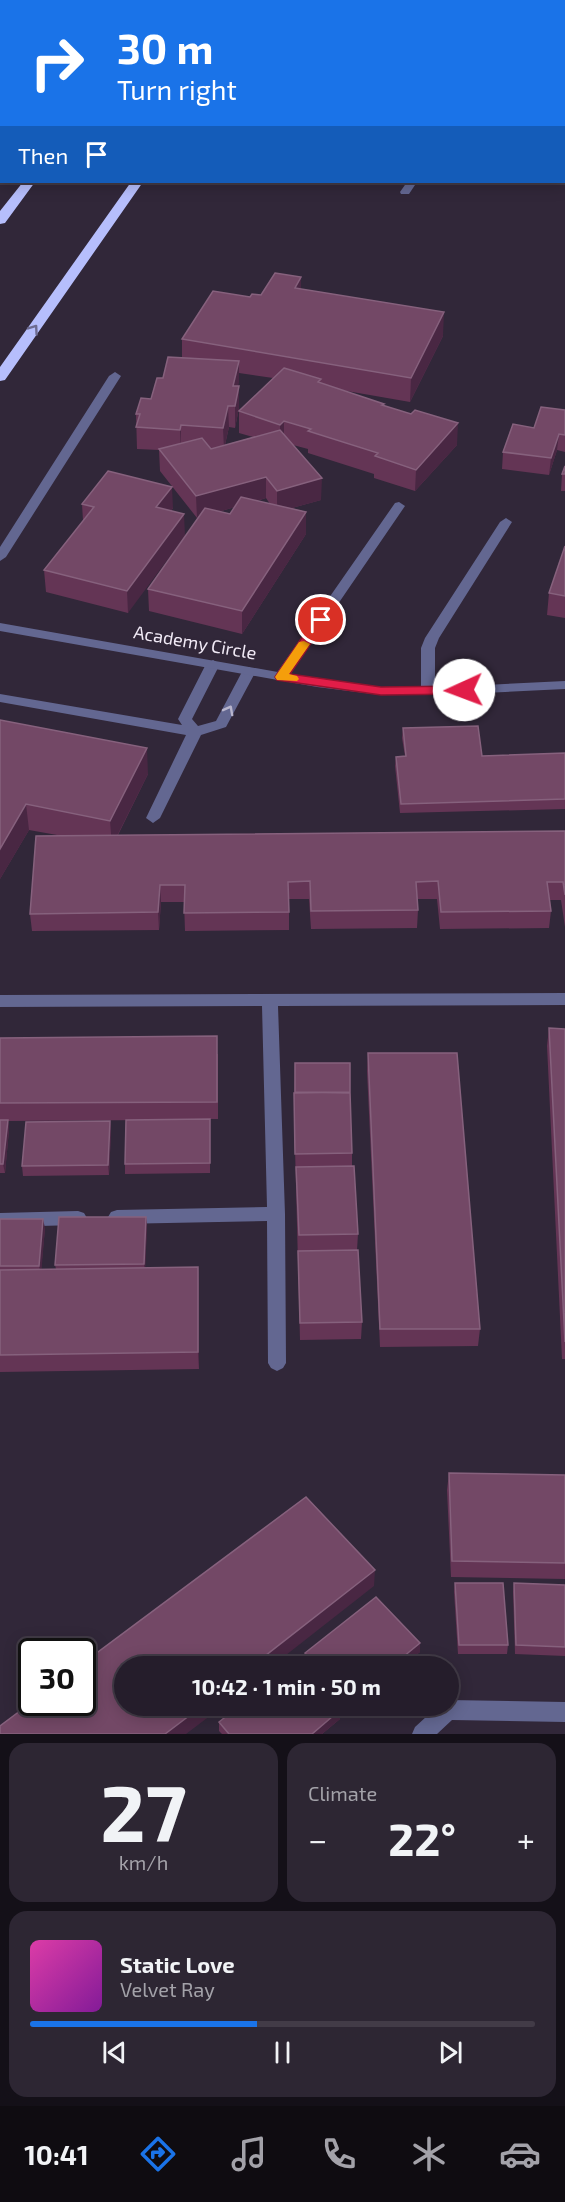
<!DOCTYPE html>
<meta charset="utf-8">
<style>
body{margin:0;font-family:"Exo 2",sans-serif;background:#2d2633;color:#f1f3f6;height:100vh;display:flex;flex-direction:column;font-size:22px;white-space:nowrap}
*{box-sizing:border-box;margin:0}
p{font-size:20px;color:#a3a2a9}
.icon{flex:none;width:33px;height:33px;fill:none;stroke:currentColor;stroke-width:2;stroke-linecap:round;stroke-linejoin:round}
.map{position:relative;height:1734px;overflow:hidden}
.sheet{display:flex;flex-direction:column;gap:9px;padding:9px;background:#141018;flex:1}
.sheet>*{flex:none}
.banner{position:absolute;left:0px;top:0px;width:566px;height:183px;box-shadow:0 3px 15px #0003,0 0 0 2px #423b47;background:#1a73e8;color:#fff;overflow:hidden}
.speed{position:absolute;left:18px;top:1638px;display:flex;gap:12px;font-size:30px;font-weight:700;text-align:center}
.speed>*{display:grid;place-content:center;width:78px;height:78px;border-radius:50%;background:#251d2b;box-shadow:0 3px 15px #0003,0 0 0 2px #423b47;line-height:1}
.speed .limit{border:3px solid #111;border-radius:9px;background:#fff;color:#111}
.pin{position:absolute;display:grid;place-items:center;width:51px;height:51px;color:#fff;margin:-26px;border:3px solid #fff;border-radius:50%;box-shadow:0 2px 6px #0007}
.me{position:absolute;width:66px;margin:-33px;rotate:268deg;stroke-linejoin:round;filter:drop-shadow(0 0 4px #0008)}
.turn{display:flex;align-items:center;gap:21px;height:126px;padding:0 18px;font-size:27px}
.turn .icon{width:78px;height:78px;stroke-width:2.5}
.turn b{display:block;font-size:42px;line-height:51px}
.then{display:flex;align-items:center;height:57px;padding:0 18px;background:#0003;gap:12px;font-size:22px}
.big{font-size:45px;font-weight:700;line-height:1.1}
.sheet .tile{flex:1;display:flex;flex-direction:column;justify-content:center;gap:9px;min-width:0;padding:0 21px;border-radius:18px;background:#2d2633}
.sheet .dial{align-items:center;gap:0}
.dial b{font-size:78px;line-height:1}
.song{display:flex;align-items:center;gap:18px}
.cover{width:72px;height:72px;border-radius:9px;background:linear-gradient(135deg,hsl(320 70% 55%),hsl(290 70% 35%))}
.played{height:6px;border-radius:3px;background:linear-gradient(90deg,#1a73e8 45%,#423b47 45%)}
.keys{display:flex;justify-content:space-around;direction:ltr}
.heat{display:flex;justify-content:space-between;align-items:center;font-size:33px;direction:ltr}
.sheet .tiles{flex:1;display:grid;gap:9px;grid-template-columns:1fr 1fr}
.tile:last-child{grid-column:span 2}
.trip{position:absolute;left:114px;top:1656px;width:345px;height:60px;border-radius:30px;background:#251d2b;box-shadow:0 3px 15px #0003,0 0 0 2px #423b47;font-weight:700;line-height:60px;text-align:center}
.dock{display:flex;height:96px;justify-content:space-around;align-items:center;background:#0f0c11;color:#a3a2a9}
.dock .icon{width:42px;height:42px}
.dock .selected{color:#1a73e8}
.dock b{font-size:27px;color:#f1f3f6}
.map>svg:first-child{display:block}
</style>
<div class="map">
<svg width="565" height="1734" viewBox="0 0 565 1734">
<rect width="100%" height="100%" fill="#312739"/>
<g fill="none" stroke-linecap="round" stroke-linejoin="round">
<path stroke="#8f8695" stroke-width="3" stroke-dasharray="2 3" stroke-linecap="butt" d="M0 140 2 138"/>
<path fill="#636791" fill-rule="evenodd" d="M519 0H529L519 2Z
M407 182H417L409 194H401L400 192Z
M115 372 121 376 6 557 0 561V547L109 376Z
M399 502 405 506 286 680H276L274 677 276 674 395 503Z
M506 518 512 522 439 638 435 648V691L428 695 423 694 421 691V648L425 638 500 522Z
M213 660 220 664 192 719 198 726 216 721 244 668 249 667 256 671 226 727 201 735 160 818 153 823 146 818 186 735 0 702V694L182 725 178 719 206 664Z"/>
<path fill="#636791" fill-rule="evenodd" d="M564 155H565V161H564Z
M0 623 317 679 381 687H444L565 681V689L444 695H381L317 687 0 631Z
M565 993V1005L278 1006 285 1214 286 1363 283 1368 277 1371 271 1368 268 1363 267 1221 117 1224 111 1222 108 1217 111 1212 117 1210 267 1207 262 1006 0 1007V995Z
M78 1211 84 1213 87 1218 84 1223 78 1225 0 1227V1213Z
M448 1700 565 1702V1722L452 1720 437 1734H412L415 1727 438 1706H448Z"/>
<path fill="#b6befc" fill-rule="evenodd" d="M163 0H175L163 2Z
M194 0H206L194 2Z
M259 0H271L259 2Z
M23 182H35L5 223 0 224V211Z
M131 182H143L5 380 0 381V367Z"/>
</g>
<path fill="#643555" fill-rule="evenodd" d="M358 0H458V2H358Z
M565 2V86H564V4Z
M301 277V289L443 336 410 402 341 390 384 404V406L457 445 415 491 374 478V474L308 453V449L293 445 321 500 292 508 306 512V534L242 634 149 611 148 589 199 517 197 518 160 471 159 450 137 449 136 414 151 399 182 358V339L250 297 261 295ZM239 373 273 378 239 411V433L253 437 225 445 229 427 235 428 239 408 238 386ZM266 498 270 504 257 501ZM235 507 230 514 218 512Z
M565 410V452L557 450 549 475 502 469 503 452 534 428Z
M565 466V491H561L562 474Z
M82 504 173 508 171 511 128 613 46 592 44 570 83 521Z
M565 546V618L547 615 549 593Z
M0 720 148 774 118 835 565 831V927L561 900H550L551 911 549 928 440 929 437 899H417L418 910 417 928 311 929 309 899H289V930L185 931 184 902H161L159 930 32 931 30 914 57 835 29 830 0 879Z
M403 728 482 756 565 753V809L400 813 395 766 396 757 405 756 402 738Z
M549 1028 565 1029V1359H562L547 1046Z
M0 1038 218 1054V1119H210V1173L125 1174V1164L154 1120 8 1121 9 1130 5 1173H0Z
M368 1053 480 1329 478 1346 380 1347 367 1071Z
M295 1063 350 1092 352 1153V1166L358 1234 357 1250 362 1322 361 1339 300 1340 294 1110Z
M110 1121 111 1131 109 1175 23 1176 22 1166Z
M146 1217 147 1226 145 1268 198 1267 199 1369 0 1372V1219L45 1228 41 1270 56 1269 55 1265Z
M449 1473 565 1475V1579L451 1577 447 1490Z
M455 1583 508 1645 507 1654H458L454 1592Z
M514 1583 565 1585V1656L515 1654 513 1592Z
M420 1643V1652L402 1666H310L305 1662V1653Z
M340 1719 322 1734H222L219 1731V1722Z"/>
<path fill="#492743" d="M449 0H458V2H448Z
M301 277V300L295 288Z
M444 312 443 336 410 402 411 378Z
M239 361V382L233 408V386Z
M239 386V408L235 428V406Z
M228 406 229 427 224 449 223 428Z
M284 421V442L280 446V425Z
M458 423 457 445 415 491 416 470Z
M181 425V452L180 430Z
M559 434 557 450 549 475 551 458Z
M266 477V498L197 518 196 496Z
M322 478 321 500 277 512V491Z
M172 487 173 508 157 529 156 507Z
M306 512V534L242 634V611Z
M184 514 185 536 128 613 127 591Z
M147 748 148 774 112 846 110 821Z
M26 804 29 830 0 879V849Z
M160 885 161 902 159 930 158 912Z
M8 1120 9 1130 5 1173 3 1164Z
M110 1121 111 1131 109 1175 108 1165Z
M146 1217 147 1226 145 1274 144 1264Z
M43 1219 45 1228 41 1276 39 1266Z
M198 1267 199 1284V1369L198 1352Z
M375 1570 374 1586 272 1666H252Z
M420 1643V1652L402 1666H392Z
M202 1706H223L186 1734H165Z
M340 1710V1719L322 1734H312Z"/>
<path fill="#734866" stroke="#86617d" stroke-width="1.5" d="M382 0H449L448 2H394Z
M565 2V66H564V4Z
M275 273 301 277 295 288 444 312 411 378 182 339 213 291 250 297 252 294 261 295Z
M168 357 239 361 233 386H239L235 406H228L223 428 181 425 180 430 136 427 140 414H136L141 398 151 399 157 378H163Z
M284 368 321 379 318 382 384 404 382 405 411 414 415 410 458 423 416 470 375 456 378 453 308 431 311 429 284 421 280 425 239 411Z
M541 407 565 410V435L559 434 551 458 503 452 513 424 534 428Z
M280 430 322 478 277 491 266 477 196 496 159 449 202 438 211 449Z
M565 466V474H562Z
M108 471 172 487 156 507 184 514 127 591 44 570 94 507 82 504Z
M241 497 306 512 242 611 148 589 205 508 230 514Z
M565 546V596L549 593Z
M0 720 147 748 110 821 26 804 0 849Z
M478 726 482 756 565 753V799L401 804 396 757 406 756 403 728Z
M565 831V895L563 882H547L551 911 441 912 438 881 416 882 418 910 311 911 310 881 288 882 289 912 184 913 185 885H160L158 912 30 914 36 836Z
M549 1028 565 1029V1342Z
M217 1036V1102L0 1103V1038Z
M368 1053H457L480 1329H380Z
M295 1063H350V1093L295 1092Z
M350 1092 352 1153 295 1154 294 1093Z
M210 1119V1163L125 1164 126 1120Z
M0 1120H8L3 1164H0Z
M110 1121 108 1165 22 1166 26 1122Z
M354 1166 358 1234 299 1235 296 1167Z
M59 1217H146L144 1264 55 1265Z
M0 1219H43L39 1266H0Z
M358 1250 362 1322 300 1323 298 1251Z
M198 1267V1352L0 1355V1270Z
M449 1473 565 1475V1563L452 1561Z
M306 1497 375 1570 252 1666H124V1706H202L165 1734H0V1726L32 1702H82V1664Z
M455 1583H503L508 1645H459Z
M514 1583 565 1585V1647L516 1645Z
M376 1597 420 1643 392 1666H318L305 1653Z
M294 1661 299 1666H287Z
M239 1706H336L340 1710 312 1734H229L219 1722Z"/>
<defs><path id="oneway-chevron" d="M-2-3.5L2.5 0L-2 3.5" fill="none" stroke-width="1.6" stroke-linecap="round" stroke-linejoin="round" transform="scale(1.5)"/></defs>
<use stroke="#6d6b91" href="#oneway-chevron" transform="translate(34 329) rotate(-55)"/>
<use stroke="#b8b5cd" href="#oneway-chevron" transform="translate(229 710) rotate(-62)"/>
<path fill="#e11d48" stroke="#92132f" stroke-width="1.5" d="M321 616 327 620 290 674 381 687 464 686 470 690 464 694 381 695 277 680 275 677 277 674 316 617Z"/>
<path fill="#f59e0b" d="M304 641 310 644 289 674 297 676 299 679 297 681 277 680 275 677 277 674 299 642Z"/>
<g text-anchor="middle" stroke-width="4.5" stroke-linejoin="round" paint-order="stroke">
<g font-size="18" fill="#f0e9f5" stroke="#312739">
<text transform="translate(195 643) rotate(10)" y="6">Academy Circle</text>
</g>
</g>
</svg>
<div class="speed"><div class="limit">30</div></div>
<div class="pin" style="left:321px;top:620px;background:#d93025"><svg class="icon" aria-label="arrive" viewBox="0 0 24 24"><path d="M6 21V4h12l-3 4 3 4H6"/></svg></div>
<svg class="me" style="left:464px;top:690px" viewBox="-20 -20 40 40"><circle r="19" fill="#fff"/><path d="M0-13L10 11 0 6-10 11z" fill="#e11d48"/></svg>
<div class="trip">10:42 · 1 min · 50 m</div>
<div class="banner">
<div class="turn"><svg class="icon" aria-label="right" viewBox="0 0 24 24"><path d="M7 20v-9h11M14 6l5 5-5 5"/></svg><div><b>30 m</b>Turn right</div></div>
<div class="then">Then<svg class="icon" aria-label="arrive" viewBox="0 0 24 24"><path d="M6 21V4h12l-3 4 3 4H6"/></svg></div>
</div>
</div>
<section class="sheet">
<div class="tiles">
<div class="tile dial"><b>27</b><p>km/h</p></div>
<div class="tile"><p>Climate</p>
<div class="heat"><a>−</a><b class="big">22°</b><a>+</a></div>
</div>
<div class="tile">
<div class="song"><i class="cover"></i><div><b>Static Love</b><p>Velvet Ray</p></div></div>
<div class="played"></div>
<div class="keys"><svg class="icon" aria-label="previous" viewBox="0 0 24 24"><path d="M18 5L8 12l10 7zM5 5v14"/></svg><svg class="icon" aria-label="pause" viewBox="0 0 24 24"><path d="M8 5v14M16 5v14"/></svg><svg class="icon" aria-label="next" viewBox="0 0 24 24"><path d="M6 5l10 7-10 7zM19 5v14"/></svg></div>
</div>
</div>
</section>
<nav class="dock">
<b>10:41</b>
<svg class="icon selected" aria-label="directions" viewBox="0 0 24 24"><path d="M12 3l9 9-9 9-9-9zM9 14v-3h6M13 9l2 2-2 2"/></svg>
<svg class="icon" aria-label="music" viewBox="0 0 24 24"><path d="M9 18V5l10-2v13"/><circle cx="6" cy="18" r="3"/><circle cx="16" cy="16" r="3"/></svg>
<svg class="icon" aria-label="phone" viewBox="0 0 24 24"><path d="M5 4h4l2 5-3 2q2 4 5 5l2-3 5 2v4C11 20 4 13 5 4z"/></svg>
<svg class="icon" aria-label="climate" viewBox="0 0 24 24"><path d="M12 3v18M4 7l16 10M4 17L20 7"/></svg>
<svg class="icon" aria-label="car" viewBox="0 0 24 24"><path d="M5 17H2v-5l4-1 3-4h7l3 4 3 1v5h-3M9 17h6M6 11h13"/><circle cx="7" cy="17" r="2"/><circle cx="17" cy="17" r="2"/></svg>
</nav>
